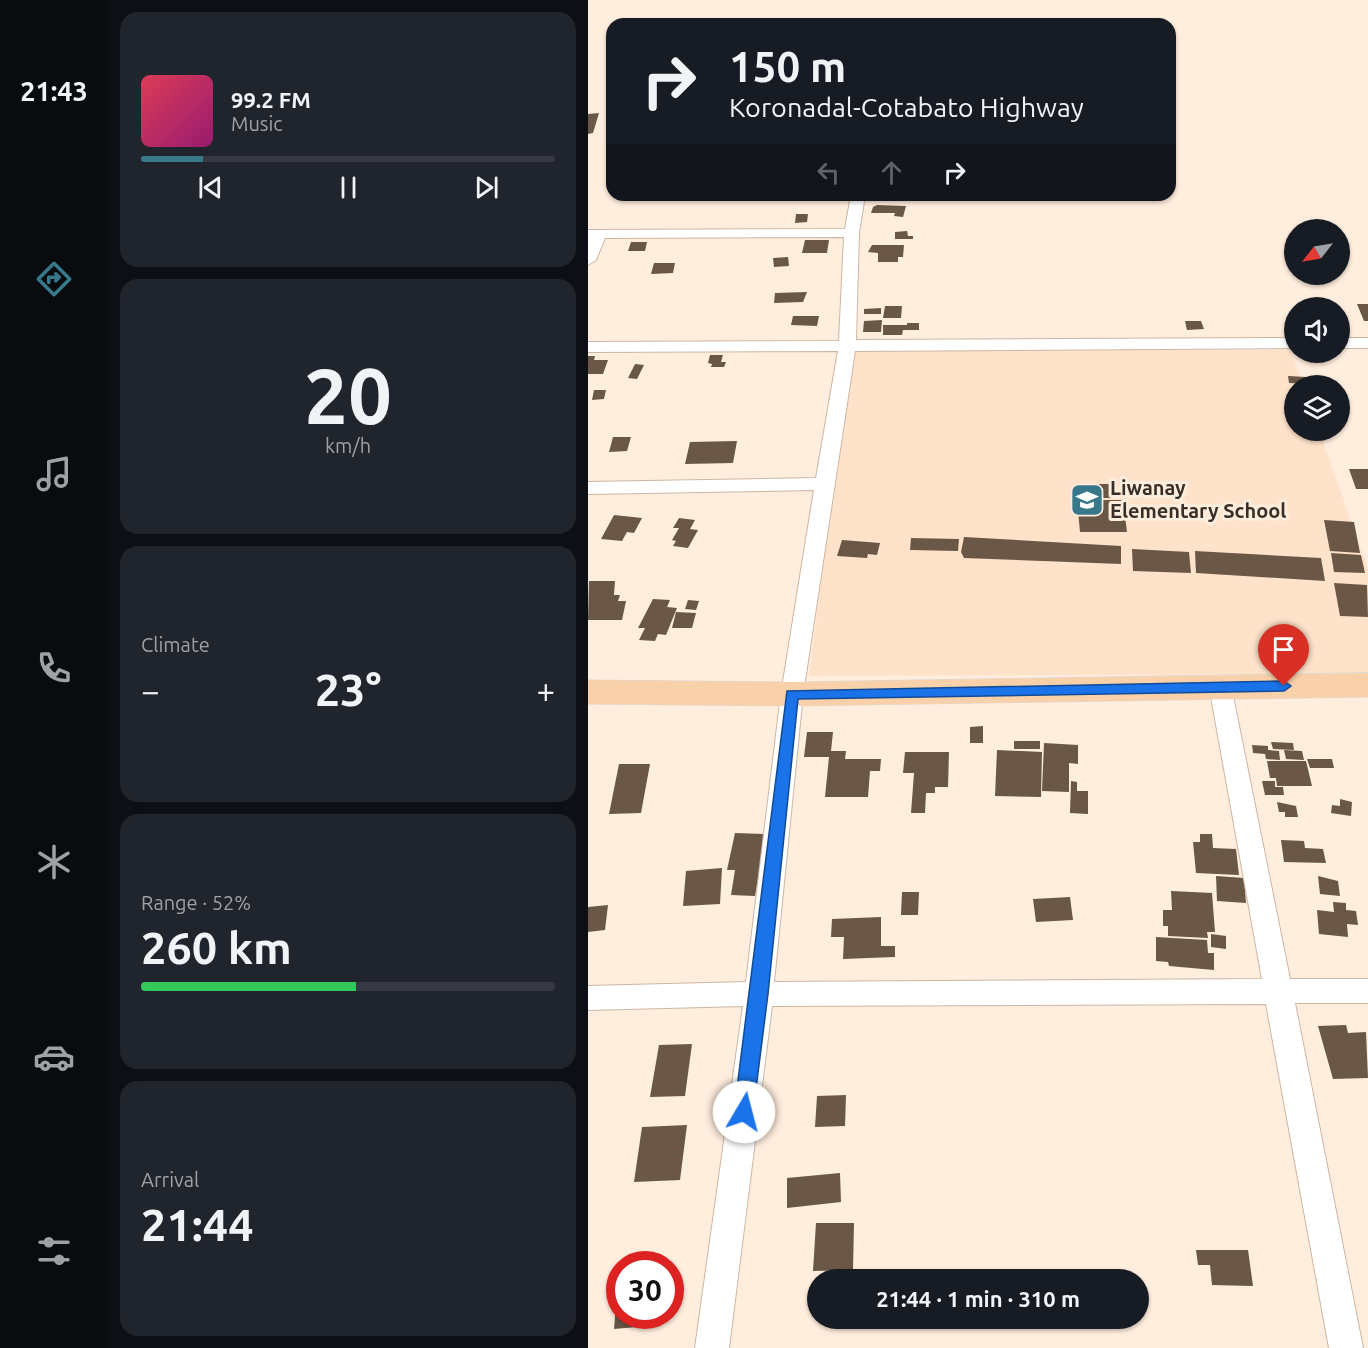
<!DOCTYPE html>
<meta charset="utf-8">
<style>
body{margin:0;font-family:Ubuntu,sans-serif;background:#20242c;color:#f1f3f6;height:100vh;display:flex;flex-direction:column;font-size:22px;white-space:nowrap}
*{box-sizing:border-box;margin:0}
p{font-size:20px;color:#9ea1a6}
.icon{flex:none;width:33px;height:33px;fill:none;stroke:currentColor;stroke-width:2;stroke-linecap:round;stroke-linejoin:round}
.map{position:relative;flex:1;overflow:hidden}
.side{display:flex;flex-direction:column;gap:12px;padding:12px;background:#0d0f14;width:480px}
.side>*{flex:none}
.banner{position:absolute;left:18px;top:18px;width:570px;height:183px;border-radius:18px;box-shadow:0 2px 4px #0004;background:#171b24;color:#f1f3f6;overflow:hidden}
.needle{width:39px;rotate:239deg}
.fabs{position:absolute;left:696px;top:219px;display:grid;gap:12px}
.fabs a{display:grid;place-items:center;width:66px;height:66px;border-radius:50%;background:#171b24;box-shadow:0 2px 4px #0004;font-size:30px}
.speed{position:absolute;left:18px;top:1251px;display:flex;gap:12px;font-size:30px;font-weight:700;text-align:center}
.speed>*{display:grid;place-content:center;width:78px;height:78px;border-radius:50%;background:#171b24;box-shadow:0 2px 4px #0004;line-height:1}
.speed .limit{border:9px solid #d22;background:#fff;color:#111}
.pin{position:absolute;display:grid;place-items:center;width:51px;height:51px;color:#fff;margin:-62px -26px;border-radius:50% 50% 50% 0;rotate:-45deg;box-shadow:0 0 6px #0007}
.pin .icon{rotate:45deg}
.me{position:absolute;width:66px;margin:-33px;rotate:8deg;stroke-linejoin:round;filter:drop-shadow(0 0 4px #0008)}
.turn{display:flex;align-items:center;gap:21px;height:126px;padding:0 24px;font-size:27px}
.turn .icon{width:78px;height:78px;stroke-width:2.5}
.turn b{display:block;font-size:42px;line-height:51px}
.lanes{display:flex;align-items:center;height:57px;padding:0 24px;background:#0003;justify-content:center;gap:30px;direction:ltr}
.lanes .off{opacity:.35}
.big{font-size:45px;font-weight:700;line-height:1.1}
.side .card{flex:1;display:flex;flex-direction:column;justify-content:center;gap:9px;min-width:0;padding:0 21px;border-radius:18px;background:#20242c}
.side .dial{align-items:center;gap:0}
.dial b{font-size:78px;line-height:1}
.song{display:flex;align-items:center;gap:18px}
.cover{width:72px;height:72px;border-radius:9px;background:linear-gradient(135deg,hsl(350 70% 55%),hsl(320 70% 35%))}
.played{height:6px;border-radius:3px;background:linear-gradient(90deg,#37798b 15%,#363941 15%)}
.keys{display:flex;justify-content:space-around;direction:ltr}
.heat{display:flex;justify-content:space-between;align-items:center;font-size:33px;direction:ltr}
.charge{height:9px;border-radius:4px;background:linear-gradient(90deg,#34c759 52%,#363941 0)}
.trip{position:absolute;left:219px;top:1269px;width:342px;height:60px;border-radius:30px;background:#171b24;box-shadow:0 2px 4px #0004;font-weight:700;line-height:60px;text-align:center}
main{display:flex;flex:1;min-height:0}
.tabs{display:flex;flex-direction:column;width:108px;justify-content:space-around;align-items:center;background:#090b0e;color:#9ea1a6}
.tabs .icon{width:42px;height:42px}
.tabs .on{color:#37798b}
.tabs b{font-size:27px;color:#f1f3f6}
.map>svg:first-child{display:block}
</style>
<main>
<nav class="tabs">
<b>21:43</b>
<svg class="icon on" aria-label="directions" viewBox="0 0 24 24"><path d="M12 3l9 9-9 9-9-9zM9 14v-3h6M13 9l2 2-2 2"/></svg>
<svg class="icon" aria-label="music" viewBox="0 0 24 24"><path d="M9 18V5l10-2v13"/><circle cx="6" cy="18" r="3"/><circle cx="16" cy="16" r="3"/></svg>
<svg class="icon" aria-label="phone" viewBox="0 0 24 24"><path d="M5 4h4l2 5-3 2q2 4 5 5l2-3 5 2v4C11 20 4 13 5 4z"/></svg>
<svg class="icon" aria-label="climate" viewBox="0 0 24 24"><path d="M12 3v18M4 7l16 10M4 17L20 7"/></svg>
<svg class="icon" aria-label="car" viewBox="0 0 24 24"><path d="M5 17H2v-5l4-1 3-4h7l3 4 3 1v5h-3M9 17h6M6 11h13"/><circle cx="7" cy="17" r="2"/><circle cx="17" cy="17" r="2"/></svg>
<svg class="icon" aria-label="filters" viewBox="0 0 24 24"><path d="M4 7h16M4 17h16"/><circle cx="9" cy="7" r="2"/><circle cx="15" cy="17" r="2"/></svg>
</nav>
<section class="side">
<div class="card">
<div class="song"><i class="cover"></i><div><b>99.2 FM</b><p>Music</p></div></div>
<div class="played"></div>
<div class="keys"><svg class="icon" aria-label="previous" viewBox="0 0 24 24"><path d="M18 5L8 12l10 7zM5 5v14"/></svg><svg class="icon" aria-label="pause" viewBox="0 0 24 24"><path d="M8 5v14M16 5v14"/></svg><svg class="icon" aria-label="next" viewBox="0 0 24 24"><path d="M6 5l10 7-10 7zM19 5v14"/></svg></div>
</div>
<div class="card dial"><b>20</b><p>km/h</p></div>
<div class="card"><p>Climate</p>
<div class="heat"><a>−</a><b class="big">23°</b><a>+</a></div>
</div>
<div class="card"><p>Range · 52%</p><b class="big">260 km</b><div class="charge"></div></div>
<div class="card"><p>Arrival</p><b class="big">21:44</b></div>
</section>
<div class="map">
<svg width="780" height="1348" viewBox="0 0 780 1348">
<rect width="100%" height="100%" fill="#ffeddd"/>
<path fill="#fee2c9" d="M262 350H702L715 385 706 386V430L731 431 780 569V674L221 676Z"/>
<path fill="#6a5746" d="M11 113 5 133 0 134V114Z
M289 205 318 206 315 217 306 216 307 213H283L285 207Z
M208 214H220L219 222 207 223Z
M319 231 320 236H325V239H307V232Z
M217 240H241L239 253H214Z
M43 242H59L57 251H40Z
M284 245H316L315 257H310V262H290V253L280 252Z
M200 257 201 266 186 267 185 258Z
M66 263H87L85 273 63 274Z
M219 292 215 302 186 303 187 293Z
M769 304H780V321H776Z
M297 306H314L313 318H295Z
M293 308V314H276V309Z
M205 316H231L229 326 203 325Z
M294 320 293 332H275L276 321Z
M597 321H613L616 329 599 330Z
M319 323H331V330H315L314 335H295V325H319Z
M122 355H135L133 362H138L136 367H123L124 364 120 363Z
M0 356H7L6 360H20L15 374H0Z
M47 364 56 365 49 379 40 378Z
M700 376 718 377 719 384 701 383Z
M6 390H18L16 399 4 400Z
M25 437H43L39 451 21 452Z
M149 441 145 463 97 464 102 442Z
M761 469H780V489H768Z
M502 484H522L524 498H503Z
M489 500H535L539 532H492Z
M26 515 54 518 46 533 39 532 34 541 13 539Z
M91 518 107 520 102 529 110 530 100 548 85 546 88 541 84 540 91 528H85Z
M736 520 766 522 772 553 742 551Z
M376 537 533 546V564L376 558 373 552Z
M323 538 371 539 370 551 322 550Z
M254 540 292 543 289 555 280 554 279 558 249 556Z
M544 549 601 552 603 573 545 571Z
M607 551 733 558 737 581 608 573Z
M743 553 773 555 777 573 746 572Z
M1 581H27L26 595H32L30 601H38L34 620H0Z
M746 583 779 585 780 617 752 616Z
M65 599 82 600 79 607 89 608 78 635 70 634 67 641 51 640 57 628H50Z
M100 600 111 601 108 610 97 609Z
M88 612 108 613 104 628H84Z
M395 726V743H382V727Z
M219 732H245L243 751H258L257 759H293L292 771H282L280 797H237L241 757H216Z
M426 741H452V749H426Z
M683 742 705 743 706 750 685 749Z
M456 743 490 745V764L481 763V792L454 791Z
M664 745 680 746V750L691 751 692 760 678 759 677 754 665 753Z
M409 750 454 752 453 797 407 796Z
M696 750 714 751 716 760 698 759Z
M317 752H361L360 787H347V793H338L337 813H323L326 773H315Z
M719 759H744L746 768H722Z
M679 761H718L724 786H689L688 778H682Z
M31 764H62L53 813 21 814Z
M483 781 489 782V791H500V814L482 813Z
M674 781H687V787H695L696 795H677Z
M752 799 764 802 763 816 743 813 744 805 752 806Z
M689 802 708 806 710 817H697V812H691Z
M147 833 178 834 167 896 143 895 147 870H139Z
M612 834H624L625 848 648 849 651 875 608 873 605 842H612Z
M693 840 716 841 717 848 735 849 738 863 696 862Z
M134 868 132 904 95 906 98 871Z
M628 876 656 878 658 903 629 901Z
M730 876 750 881 752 896 732 894Z
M583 891 624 893 627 932H619L620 938 580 936V926H575V910H584Z
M314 892H331L330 915H313Z
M482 897 485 920 448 922 445 899Z
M745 902 758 903V910L768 911 770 925 759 924 760 937 731 934 729 910 746 912Z
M20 905 17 930 0 932V907Z
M293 917V946H307V957L255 959 256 937H243L244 919Z
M623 934 638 936V949L623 947Z
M568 937 619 940 620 953H626V970L581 966 580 962 568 961Z
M758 1025 760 1033 778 1032 780 1078 745 1079 730 1026Z
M104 1044 97 1096 62 1097 71 1045Z
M258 1095 257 1126 227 1127 229 1096Z
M99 1125 92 1180 46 1182 54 1127Z
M252 1173 253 1202 199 1208V1178Z
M228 1223H266L265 1270 225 1271Z
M608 1250H660L665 1286 624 1285 622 1265H610Z
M29 1291H32V1316H62L61 1326 26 1329Z"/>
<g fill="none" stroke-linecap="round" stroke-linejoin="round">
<g stroke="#cdb7a4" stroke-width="2">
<path id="minor" d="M263 195H277L271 233 268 340 706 338V348L267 351 215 694 186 982 674 979 621 686 624 680 632 678 640 680 643 686 702 979H780V1003H707L775 1348H741L678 1004 184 1006 141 1348H107L155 1006 0 1010V986L158 982 193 694 226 490 0 494V482L228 478 250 351 0 352V342L251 341 256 237 17 238 8 260 0 265V230L257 229Z
M752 338H780V348H752Z"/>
</g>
<g stroke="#dbdad8" stroke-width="1">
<path id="trunk" d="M780 673V697L204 706 0 704V680L204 682Z"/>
</g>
<use href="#minor" fill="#fff" fill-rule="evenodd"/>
<use href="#trunk" fill="#f8d0aa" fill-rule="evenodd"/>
</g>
<path fill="#1a73e8" stroke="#114b97" stroke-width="1.5" d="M696 681 703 686 696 691 210 699 180 994 165 1112 162 1118 156 1121 149 1118 146 1112 199 691Z"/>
<defs>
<g id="school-square" transform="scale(1.725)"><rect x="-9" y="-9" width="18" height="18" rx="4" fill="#37798b" stroke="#ffeddd"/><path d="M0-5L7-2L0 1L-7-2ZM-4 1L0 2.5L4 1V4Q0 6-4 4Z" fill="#fff"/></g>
</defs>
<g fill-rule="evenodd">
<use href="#school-square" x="499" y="500"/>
</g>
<g text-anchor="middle" stroke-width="6" stroke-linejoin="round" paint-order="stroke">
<g font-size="20" font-weight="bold" fill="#383028" stroke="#ffeddd" text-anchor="start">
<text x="522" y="495">Liwanay<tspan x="522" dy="23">Elementary School</tspan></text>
</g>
</g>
</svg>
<div class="fabs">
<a><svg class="needle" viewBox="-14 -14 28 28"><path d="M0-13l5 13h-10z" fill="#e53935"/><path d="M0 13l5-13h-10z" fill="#9ea1a6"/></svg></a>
<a><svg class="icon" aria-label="sound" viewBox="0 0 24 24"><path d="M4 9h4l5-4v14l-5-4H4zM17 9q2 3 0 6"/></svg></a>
<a><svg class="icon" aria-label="layers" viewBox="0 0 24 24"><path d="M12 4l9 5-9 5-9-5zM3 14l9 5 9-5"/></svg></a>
</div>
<div class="speed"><div class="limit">30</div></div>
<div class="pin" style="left:696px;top:686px;background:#d93025"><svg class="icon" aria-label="arrive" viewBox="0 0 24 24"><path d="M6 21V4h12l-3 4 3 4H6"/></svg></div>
<svg class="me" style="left:156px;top:1112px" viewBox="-20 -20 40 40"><circle r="19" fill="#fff"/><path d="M0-13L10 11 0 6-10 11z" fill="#1a73e8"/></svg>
<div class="trip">21:44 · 1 min · 310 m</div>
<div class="banner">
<div class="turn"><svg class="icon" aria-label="right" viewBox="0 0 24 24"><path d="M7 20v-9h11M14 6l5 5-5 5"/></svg><div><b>150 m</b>Koronadal-Cotabato Highway</div></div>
<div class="lanes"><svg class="icon off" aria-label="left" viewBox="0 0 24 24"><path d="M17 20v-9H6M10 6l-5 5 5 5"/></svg><svg class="icon off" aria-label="ahead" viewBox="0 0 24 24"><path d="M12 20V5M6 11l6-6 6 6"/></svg><svg class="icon" aria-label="right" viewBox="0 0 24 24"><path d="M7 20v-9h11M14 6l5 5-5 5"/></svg></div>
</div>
</div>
</main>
